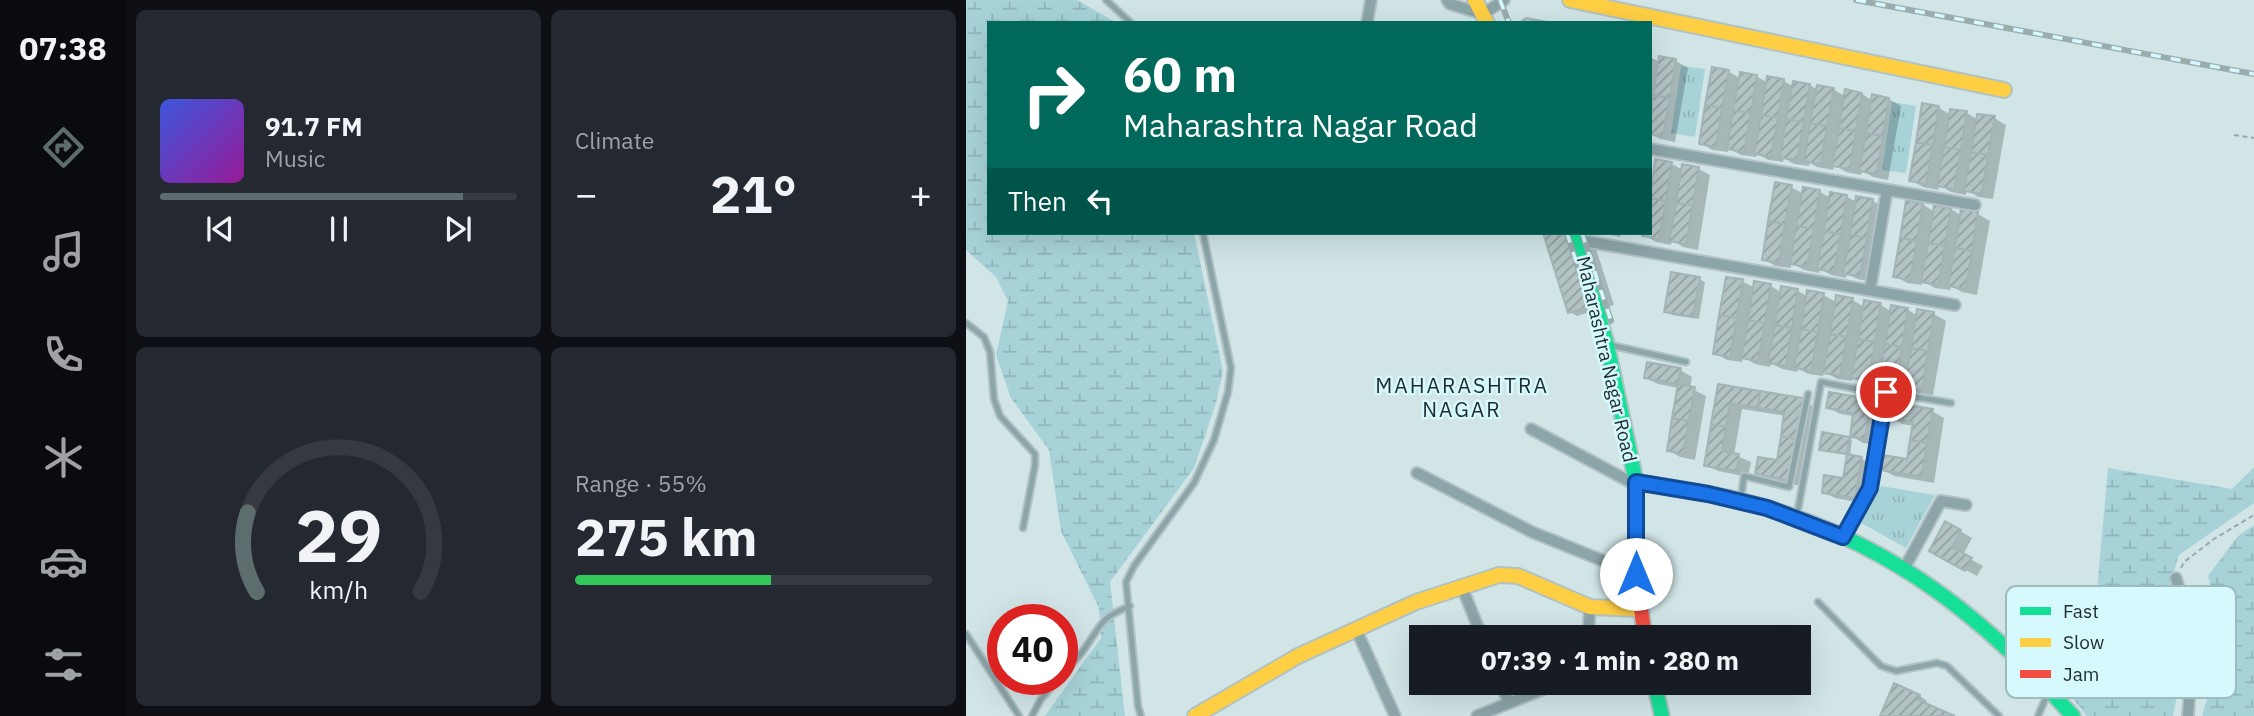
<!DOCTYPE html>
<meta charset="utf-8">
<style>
body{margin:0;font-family:"IBM Plex Sans",sans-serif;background:#242831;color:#f1f3f6;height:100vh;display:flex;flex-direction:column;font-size:26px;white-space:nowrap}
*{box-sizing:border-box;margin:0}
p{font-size:23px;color:#9ea1a6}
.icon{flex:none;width:38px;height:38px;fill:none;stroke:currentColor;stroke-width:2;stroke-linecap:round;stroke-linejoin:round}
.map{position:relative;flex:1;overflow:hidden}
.side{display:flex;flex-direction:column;gap:10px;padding:10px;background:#0d0f14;width:840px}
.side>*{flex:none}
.banner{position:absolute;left:21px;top:21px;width:665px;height:214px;border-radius:0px;box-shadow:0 7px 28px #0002;background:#00695c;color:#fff;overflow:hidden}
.speed{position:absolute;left:21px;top:604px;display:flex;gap:14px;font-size:35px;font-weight:700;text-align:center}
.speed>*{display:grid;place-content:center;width:91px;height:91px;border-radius:50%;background:#171b24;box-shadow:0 7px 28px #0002;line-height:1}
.speed .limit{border:10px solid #d22;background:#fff;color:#111}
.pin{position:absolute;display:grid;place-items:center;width:60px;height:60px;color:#fff;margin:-30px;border:4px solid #fff;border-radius:50%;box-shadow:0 2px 7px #0007}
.me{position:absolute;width:77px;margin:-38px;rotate:0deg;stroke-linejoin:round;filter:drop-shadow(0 0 5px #0008)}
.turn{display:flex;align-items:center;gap:24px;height:147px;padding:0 21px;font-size:32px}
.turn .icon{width:91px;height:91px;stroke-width:2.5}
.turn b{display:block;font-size:49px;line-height:60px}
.then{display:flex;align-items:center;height:66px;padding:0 21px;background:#0003;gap:14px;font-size:26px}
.big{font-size:52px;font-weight:700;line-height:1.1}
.side .card{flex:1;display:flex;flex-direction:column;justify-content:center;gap:10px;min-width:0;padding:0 24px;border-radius:10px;background:#242831}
.side .dial{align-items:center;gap:0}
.dial svg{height:182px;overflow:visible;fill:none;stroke:#363941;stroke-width:7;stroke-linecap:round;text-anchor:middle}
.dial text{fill:#f1f3f6;stroke:none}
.song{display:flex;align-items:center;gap:21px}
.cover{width:84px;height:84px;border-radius:10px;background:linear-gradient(135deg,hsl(230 70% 55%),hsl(300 70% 35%))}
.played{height:7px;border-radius:4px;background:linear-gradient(90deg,#5d6d6e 85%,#363941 85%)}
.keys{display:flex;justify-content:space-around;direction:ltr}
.heat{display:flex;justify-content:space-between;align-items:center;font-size:38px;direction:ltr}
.charge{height:10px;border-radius:5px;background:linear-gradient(90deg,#34c759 55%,#363941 0)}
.side .tiles{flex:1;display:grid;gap:10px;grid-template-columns:repeat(2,1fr)}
.trip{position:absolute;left:443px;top:625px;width:402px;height:70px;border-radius:0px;background:#171b24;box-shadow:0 7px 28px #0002;font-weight:700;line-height:70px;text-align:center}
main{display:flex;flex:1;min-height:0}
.menu{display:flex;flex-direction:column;width:126px;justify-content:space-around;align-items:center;background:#090b0e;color:#9ea1a6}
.menu .icon{width:49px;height:49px}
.menu .on{color:#5d6d6e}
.menu b{font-size:32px;color:#f1f3f6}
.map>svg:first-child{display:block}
</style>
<main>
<nav class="menu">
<b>07:38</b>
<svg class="icon on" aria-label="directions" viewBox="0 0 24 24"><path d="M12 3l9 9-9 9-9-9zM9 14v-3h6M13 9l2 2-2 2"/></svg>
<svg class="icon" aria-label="music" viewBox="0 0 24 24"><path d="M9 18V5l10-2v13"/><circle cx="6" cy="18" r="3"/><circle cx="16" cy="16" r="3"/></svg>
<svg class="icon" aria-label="phone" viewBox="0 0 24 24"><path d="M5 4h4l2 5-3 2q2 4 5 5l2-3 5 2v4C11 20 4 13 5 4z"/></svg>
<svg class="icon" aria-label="climate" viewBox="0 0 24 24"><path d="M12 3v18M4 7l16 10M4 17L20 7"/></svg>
<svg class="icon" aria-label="car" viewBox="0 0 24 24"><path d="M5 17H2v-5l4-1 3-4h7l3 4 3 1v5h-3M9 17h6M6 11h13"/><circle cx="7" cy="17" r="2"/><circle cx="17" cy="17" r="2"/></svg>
<svg class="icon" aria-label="filters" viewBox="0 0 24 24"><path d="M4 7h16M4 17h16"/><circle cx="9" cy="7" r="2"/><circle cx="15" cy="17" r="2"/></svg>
</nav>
<section class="side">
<div class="tiles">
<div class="card">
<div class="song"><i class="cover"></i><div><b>91.7 FM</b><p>Music</p></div></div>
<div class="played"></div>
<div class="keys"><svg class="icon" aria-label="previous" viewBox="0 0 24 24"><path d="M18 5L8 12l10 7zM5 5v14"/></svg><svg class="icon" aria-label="pause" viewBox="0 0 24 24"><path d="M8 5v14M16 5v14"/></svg><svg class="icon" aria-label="next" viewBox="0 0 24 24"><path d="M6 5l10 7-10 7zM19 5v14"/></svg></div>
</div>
<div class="card"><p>Climate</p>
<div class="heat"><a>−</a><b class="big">21°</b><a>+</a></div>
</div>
<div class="card dial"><svg viewBox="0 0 100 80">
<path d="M14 69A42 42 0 1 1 86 69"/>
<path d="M14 69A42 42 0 0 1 10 34" stroke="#5d6d6e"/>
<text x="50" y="56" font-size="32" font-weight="700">29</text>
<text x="50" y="72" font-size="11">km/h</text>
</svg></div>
<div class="card"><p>Range · 55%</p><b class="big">275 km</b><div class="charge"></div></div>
</div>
</section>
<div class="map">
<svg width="1288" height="716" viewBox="0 0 1288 716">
<defs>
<pattern id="wetland-marsh" width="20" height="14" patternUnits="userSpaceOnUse" patternTransform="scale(1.75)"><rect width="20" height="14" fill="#a7d3d8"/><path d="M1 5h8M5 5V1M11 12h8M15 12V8" fill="none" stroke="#8fb5ba"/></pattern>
<pattern id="park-tufts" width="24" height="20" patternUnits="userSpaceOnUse" patternTransform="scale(1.75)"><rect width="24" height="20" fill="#a7d3d8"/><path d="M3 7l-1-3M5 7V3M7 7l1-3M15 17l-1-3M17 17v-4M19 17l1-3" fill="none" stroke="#8fb5ba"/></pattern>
<pattern id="building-hatch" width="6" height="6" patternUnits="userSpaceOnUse" patternTransform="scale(1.75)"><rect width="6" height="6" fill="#b3c3c4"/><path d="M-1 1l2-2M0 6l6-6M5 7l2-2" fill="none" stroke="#919fa0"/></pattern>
</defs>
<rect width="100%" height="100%" fill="#d1e5e7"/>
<path fill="url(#wetland-marsh)" d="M0 0H111L151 23H23V233H228L257 371 250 403 228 468 144 582 159 716H79L135 638 133 608 95 531 83 450 45 398 30 355 42 301 30 277 0 250Z
M1288 467V503L1213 555 1202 591 1216 637 1219 654 1207 716H1121L1068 651 1119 617 1131 591 1142 468 1266 489Z
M1288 525V716H1236L1259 637 1242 576 1272 536Z"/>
<path fill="url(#park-tufts)" d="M715 66 739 69 729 137 705 133Z
M926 102 950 106 940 173 916 170Z
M915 486 969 495 940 548 895 523Z"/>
<path fill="#0003" d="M684 57 694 62 695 58 710 61 722 68 709 142 694 139 684 134Z
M762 71 775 79 790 76 802 83 818 81 828 87 844 85 852 90 867 89 880 97 896 94 907 101 923 99 935 106 922 180 907 177 896 171 895 175 880 172 868 165 867 170 851 167 844 163 843 166 828 164 818 158 817 162 802 160 791 153 790 157 775 155 762 148V152L746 150 735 143Z
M958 105 973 108 985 115 986 111 1001 113 1012 120 1028 118 1040 125 1027 199 1012 197 1001 190 1000 195 985 192 973 185 972 190 957 187 945 180Z
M706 164 717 170 733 169 744 175 732 250 717 247 706 240 705 245 690 242 678 235V233H684Z
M825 187 838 194 854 192 865 198 881 197 891 202 907 201 919 208 906 282 891 279 881 274 880 278 865 275 854 269 853 273 838 270 825 263V268L809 266 798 259Z
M956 204 969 212 985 209 996 216 997 211 1012 214 1024 221 1011 295 996 292 985 286 984 290 969 288 957 281 956 285 941 283 929 276Z
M579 233H625L648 305 611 316 604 312Z
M636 233H655L654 237Z
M733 279 739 282 733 319 706 315 700 311Z
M776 281 789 288 790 283 805 286 816 293 817 288 832 291 842 297 843 292 858 295 871 303 886 300 899 307 900 302 915 305 926 312 927 307 942 310 952 316 953 312 968 314 980 321 967 395 952 393 942 387 941 391 926 388 915 382 914 386 899 384 887 376 886 381 871 379 858 371 857 376 842 374 832 368 831 372 816 369 805 363 804 367 789 364 777 357 776 362 761 360 749 353Z
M714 370 726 377 724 388 740 396 729 460 714 457 703 450 713 388 692 384 680 378Z
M753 386 836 400 848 407 835 486 803 480 791 474 812 462 820 416 776 409 768 455 785 462 782 477 752 471 740 465Z
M864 394 905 401 917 407 911 445 897 443 885 436 888 416 874 414 862 407Z
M966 411 978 418 968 483 928 476 916 469 942 461 948 426 936 424 925 417Z
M883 438 886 440 884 456 896 459 907 465 901 504 869 498 858 492 878 480 882 455 859 451Z
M980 523 1006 538 997 555 1017 566 1011 576 965 551Z
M929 686 954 696 961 701 959 705 984 716H916Z"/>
<path fill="url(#building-hatch)" stroke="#a4b4b6" stroke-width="2" d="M560 18 587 23H553Z
M693 56 710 59 704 98 687 95Z
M746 67 763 70 756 108 739 105Z
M774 72 791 75 785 113 767 110Z
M801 76 818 79 812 118 795 115Z
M827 81 844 84 838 122 820 119Z
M851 85 868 88 861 126 844 123Z
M879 89 896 93 890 131 873 128Z
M906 94 923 98 917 136 900 133Z
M687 95 704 98 697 136 684 134Z
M956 103 973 106 967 145 950 142Z
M739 105 756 108 750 147 733 144Z
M984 109 1001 111 995 150 978 147Z
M767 110 785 113 778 152 761 149Z
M1011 114 1029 116 1022 155 1005 152Z
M795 115 812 118 805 157 788 154Z
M820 119 838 122 831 160 814 158Z
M844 123 861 126 855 164 838 161Z
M873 128 890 131 884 169 866 166Z
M900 133 917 136 911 174 893 171Z
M950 142 967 145 960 184 943 181Z
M978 147 995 150 988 189 971 186Z
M1005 152 1022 155 1016 194 998 191Z
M689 159 706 162 700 201 684 198Z
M716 164 733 167 727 205 710 203Z
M809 182 826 185 819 224 802 221Z
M837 187 854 190 848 229 830 226Z
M864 192 881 195 875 234 858 231Z
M890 196 907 199 901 238 884 235Z
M684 198 700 201 693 239 676 236 677 233H684Z
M940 200 957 203 951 241 934 238Z
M710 203 727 205 720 244 703 241Z
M968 205 985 208 979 246 962 243Z
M995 209 1012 212 1006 251 989 248Z
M802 221 819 224 813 263 796 260Z
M830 226 848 229 841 267 824 264Z
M858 231 875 234 868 272 851 269Z
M577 233H620L641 301 602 313Z
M884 235 901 238 894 276 877 274Z
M934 238 951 241 944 280 927 277Z
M962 243 979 246 972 285 955 282Z
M989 248 1006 251 1000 289 982 286Z
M705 272 734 277 727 317 698 312Z
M760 277 777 279 771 318 753 315Z
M788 281 805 284 799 323 782 320Z
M815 286 832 289 826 328 809 325Z
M841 290 858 293 852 332 835 329Z
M870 295 887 298 881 337 864 334Z
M898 300 915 303 909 342 892 339Z
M925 305 942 308 936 347 919 344Z
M951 309 968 312 962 351 945 348Z
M753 315 771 318 764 357 747 354Z
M782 320 799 323 792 361 775 358Z
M809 325 826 328 820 366 802 363Z
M835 329 852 332 845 371 828 368Z
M864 334 881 337 874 376 857 373Z
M892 339 909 342 902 381 885 378Z
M919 344 936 347 930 385 912 382Z
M945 348 962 351 956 390 938 387Z
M681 362 715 368 712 384 678 378Z
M712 384 729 387 723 421 706 418Z
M752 384 794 391 792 408 764 403 760 427 745 424Z
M794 391 837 398 830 439 815 436 818 412 792 408Z
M863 392 905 399 899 439 884 437 887 413 860 408Z
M925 402 967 409 961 443 944 440 947 422 923 418Z
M706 418 723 421 717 454 701 451Z
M745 424 760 427 756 451 773 454 771 471 738 466Z
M856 432 884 437 881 454 853 450Z
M815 436 830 439 823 480 789 474 792 457 811 460Z
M944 440 961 443 956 477 914 470 917 455 941 459Z
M881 454 896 457 889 498 856 493 858 475 877 478Z
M979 521 995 530 986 547 1006 558 999 571 963 551Z
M928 683 954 695 952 700 989 716H914Z"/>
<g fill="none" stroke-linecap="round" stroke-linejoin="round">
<g stroke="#b2c2c4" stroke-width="9">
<path id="lane" d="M140 0 165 23
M0 323 18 337 24 352 28 399 34 416 69 454V465L57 528
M644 345 720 362
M775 499 778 476 823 487 842 394
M831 515 855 382 912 393
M879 534 904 488 920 392 985 403
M852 602 915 666 930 671 971 663 981 666 1033 716
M0 634 53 716
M96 674C104 666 113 657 119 648 136 624 134 618 164 606
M66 716 75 699 92 679
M175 716 172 706 160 582 168 566 228 483 248 440 262 392 265 368 237 233
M1072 716 1082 693"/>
</g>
<g stroke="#b2c2c4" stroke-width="14">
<path id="street" d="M481 0 484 4 517 14 538 0
M401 23 405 0
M684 149 1009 205
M612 240 989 305
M904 290 921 190
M565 429 670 485
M451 473 566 532 670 574
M938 569 975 501 1000 505
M1210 578 1227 640 1222 716
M496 587 516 637
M390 629 429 716
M622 637 624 607
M534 682 543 703
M511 716 595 682"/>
</g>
<g stroke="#b2c2c4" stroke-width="18">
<path id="fast" d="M610 233 641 345 670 482V530
M670 482C714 489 759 495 801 508 929 546 1019 619 1107 716
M688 682 696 716"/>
</g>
<g stroke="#b2c2c4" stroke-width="18">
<path id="slow" d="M509 0 521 23
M604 0 1038 90
M229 716 332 656 450 602 533 575 552 576 624 607 674 609"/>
</g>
<g stroke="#b2c2c4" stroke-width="18">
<path id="jam" d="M670 530V574L679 637"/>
</g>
<path stroke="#96aaac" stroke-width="2" stroke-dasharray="5 3.5" stroke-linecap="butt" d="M1268 135 1288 138
M1215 568 1218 562 1248 539 1288 515"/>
<use href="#lane" stroke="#8ca5a8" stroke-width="5"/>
<use href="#street" stroke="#8ca5a8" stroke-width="10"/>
<use href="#fast" stroke="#16e098" stroke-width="14"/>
<use href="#slow" stroke="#ffcf43" stroke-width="14"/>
<use href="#jam" stroke="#f24e42" stroke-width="14"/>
<g stroke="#99acae" stroke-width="6">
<path id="rail" d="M534 0 543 23
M890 0 1288 74
M601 233 630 325
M616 233 645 321"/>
</g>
<use href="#rail" stroke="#d5f9fd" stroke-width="3.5" stroke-dasharray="10" stroke-linecap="butt"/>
</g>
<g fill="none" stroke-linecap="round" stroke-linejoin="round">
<g stroke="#114b97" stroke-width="18">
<path id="route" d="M670 574V482L742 494 801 508 877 537 904 488 920 392"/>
</g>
<use href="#route" stroke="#1a73e8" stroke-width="12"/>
</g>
<g text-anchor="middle" stroke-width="5" stroke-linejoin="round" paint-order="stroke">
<g font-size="19" fill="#1e2c2d" stroke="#d5f9fd">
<text transform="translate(641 359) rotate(77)" y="7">Maharashtra Nagar Road</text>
</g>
<g font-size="21" letter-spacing="2" fill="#1e2c2d" stroke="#d5f9fd">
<text x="496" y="393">MAHARASHTRA<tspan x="496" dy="24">NAGAR</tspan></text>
</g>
</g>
<rect x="1040" y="586" width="230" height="112" rx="10" fill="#d5f9fd" stroke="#9ebcbf" stroke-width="2"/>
<rect x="1054" y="607" width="31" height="8" fill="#16e098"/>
<rect x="1054" y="638" width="31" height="9" fill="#ffcf43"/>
<rect x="1054" y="670" width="31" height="8" fill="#f24e42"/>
<g font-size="19" fill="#1e2c2d">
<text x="1097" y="618">Fast</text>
<text x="1097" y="649">Slow</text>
<text x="1097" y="681">Jam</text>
</g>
</svg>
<div class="speed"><div class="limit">40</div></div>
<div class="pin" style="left:920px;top:392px;background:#d93025"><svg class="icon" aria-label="arrive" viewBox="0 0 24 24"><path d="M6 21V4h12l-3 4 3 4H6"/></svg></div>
<svg class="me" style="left:670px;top:574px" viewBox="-20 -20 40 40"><circle r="19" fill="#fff"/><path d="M0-13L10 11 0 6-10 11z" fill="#1a73e8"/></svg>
<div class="trip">07:39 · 1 min · 280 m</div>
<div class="banner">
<div class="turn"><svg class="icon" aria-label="right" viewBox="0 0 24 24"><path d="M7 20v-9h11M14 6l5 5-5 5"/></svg><div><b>60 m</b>Maharashtra Nagar Road</div></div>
<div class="then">Then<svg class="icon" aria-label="left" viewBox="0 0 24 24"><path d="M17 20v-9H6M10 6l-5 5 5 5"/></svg></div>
</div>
</div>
</main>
